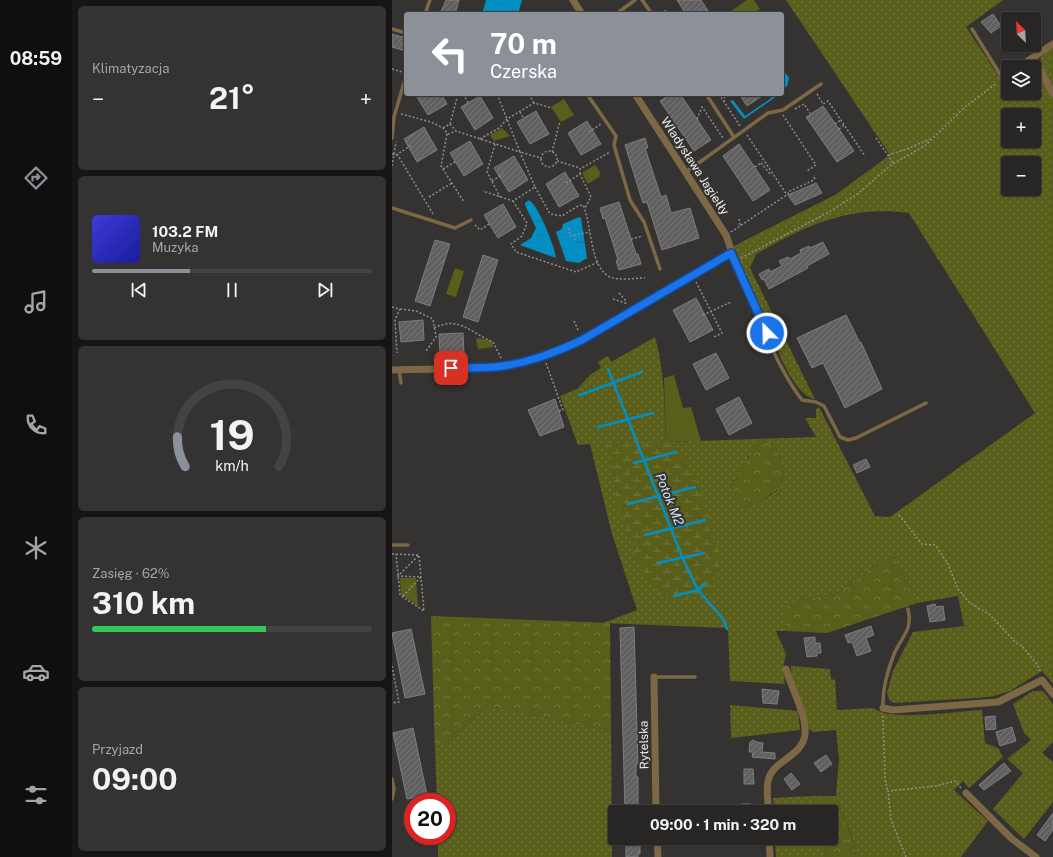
<!DOCTYPE html>
<html lang="pl">
<meta charset="utf-8">
<style>
body{margin:0;font-family:"Public Sans",sans-serif;background:#343232;color:#f1f3f6;height:100vh;display:flex;flex-direction:column;font-size:15px;white-space:nowrap}
*{box-sizing:border-box;margin:0}
p{font-size:13px;color:#a5a5a7}
.icon{flex:none;width:22px;height:22px;fill:none;stroke:currentColor;stroke-width:2;stroke-linecap:round;stroke-linejoin:round}
.map{position:relative;flex:1;overflow:hidden}
.sheet{display:flex;flex-direction:column;gap:6px;padding:6px;background:#161514;width:320px}
.sheet>*{flex:none}
.banner{position:absolute;left:12px;top:12px;width:380px;height:84px;border-radius:4px;box-shadow:0 1px 3px #0004,0 0 0 1px #444342;background:#8c9099;color:#fff;overflow:hidden}
.needle{width:26px;rotate:336deg}
.fabs{position:absolute;left:609px;top:12px;display:grid;gap:8px}
.fabs a{display:grid;place-items:center;width:40px;height:40px;border-radius:4px;background:#282625;box-shadow:0 1px 3px #0004,0 0 0 1px #444342;font-size:20px}
.speed{position:absolute;left:12px;top:793px;display:flex;gap:8px;font-size:20px;font-weight:700;text-align:center}
.speed>*{display:grid;place-content:center;width:52px;height:52px;border-radius:50%;background:#282625;box-shadow:0 1px 3px #0004,0 0 0 1px #444342;line-height:1}
.speed .limit{border:6px solid #d22;background:#fff;color:#111}
.pin{position:absolute;display:grid;place-items:center;width:34px;height:34px;color:#fff;margin:-17px;border-radius:8px;box-shadow:0 2px 6px #0006}
.me{position:absolute;width:44px;margin:-22px;rotate:337deg;stroke-linejoin:round;filter:drop-shadow(0 0 3px #0008)}
.turn{display:flex;align-items:center;gap:14px;height:84px;padding:0 20px;font-size:18px}
.turn .icon{width:52px;height:52px;stroke-width:2.5}
.turn b{display:block;font-size:28px;line-height:34px}
.big{font-size:30px;font-weight:700;line-height:1.1}
.sheet .widget{flex:1;display:flex;flex-direction:column;justify-content:center;gap:6px;min-width:0;padding:0 14px;border-radius:6px;background:#343232}
.sheet .dial{align-items:center;gap:0}
.dial svg{height:104px;overflow:visible;fill:none;stroke:#444342;stroke-width:7;stroke-linecap:round;text-anchor:middle}
.dial text{fill:#f1f3f6;stroke:none}
.song{display:flex;align-items:center;gap:12px}
.cover{width:48px;height:48px;border-radius:6px;background:linear-gradient(135deg,hsl(240 70% 55%),hsl(240 70% 35%))}
.played{height:4px;border-radius:2px;background:linear-gradient(90deg,#8c9099 35%,#444342 35%)}
.keys{display:flex;justify-content:space-around;direction:ltr}
.heat{display:flex;justify-content:space-between;align-items:center;font-size:22px;direction:ltr}
.charge{height:6px;border-radius:3px;background:linear-gradient(90deg,#34c759 62%,#444342 0)}
.trip{position:absolute;left:216px;top:805px;width:230px;height:40px;border-radius:4px;background:#282625;box-shadow:0 1px 3px #0004,0 0 0 1px #444342;font-weight:700;line-height:40px;text-align:center}
main{display:flex;flex:1;min-height:0}
.tabs{display:flex;flex-direction:column;width:72px;justify-content:space-around;align-items:center;background:#100f0f;color:#a5a5a7}
.tabs .icon{width:28px;height:28px}
.tabs .current{color:#8c9099}
.tabs b{font-size:18px;color:#f1f3f6}
.map>svg:first-child{display:block}
</style>
<main>
<nav class="tabs">
<b>08:59</b>
<svg class="icon current" aria-label="directions" viewBox="0 0 24 24"><path d="M12 3l9 9-9 9-9-9zM9 14v-3h6M13 9l2 2-2 2"/></svg>
<svg class="icon" aria-label="music" viewBox="0 0 24 24"><path d="M9 18V5l10-2v13"/><circle cx="6" cy="18" r="3"/><circle cx="16" cy="16" r="3"/></svg>
<svg class="icon" aria-label="phone" viewBox="0 0 24 24"><path d="M5 4h4l2 5-3 2q2 4 5 5l2-3 5 2v4C11 20 4 13 5 4z"/></svg>
<svg class="icon" aria-label="climate" viewBox="0 0 24 24"><path d="M12 3v18M4 7l16 10M4 17L20 7"/></svg>
<svg class="icon" aria-label="car" viewBox="0 0 24 24"><path d="M5 17H2v-5l4-1 3-4h7l3 4 3 1v5h-3M9 17h6M6 11h13"/><circle cx="7" cy="17" r="2"/><circle cx="17" cy="17" r="2"/></svg>
<svg class="icon" aria-label="filters" viewBox="0 0 24 24"><path d="M4 7h16M4 17h16"/><circle cx="9" cy="7" r="2"/><circle cx="15" cy="17" r="2"/></svg>
</nav>
<section class="sheet">
<div class="widget"><p>Klimatyzacja</p>
<div class="heat"><a>−</a><b class="big">21°</b><a>+</a></div>
</div>
<div class="widget">
<div class="song"><i class="cover"></i><div><b>103.2 FM</b><p>Muzyka</p></div></div>
<div class="played"></div>
<div class="keys"><svg class="icon" aria-label="previous" viewBox="0 0 24 24"><path d="M18 5L8 12l10 7zM5 5v14"/></svg><svg class="icon" aria-label="pause" viewBox="0 0 24 24"><path d="M8 5v14M16 5v14"/></svg><svg class="icon" aria-label="next" viewBox="0 0 24 24"><path d="M6 5l10 7-10 7zM19 5v14"/></svg></div>
</div>
<div class="widget dial"><svg viewBox="0 0 100 80">
<path d="M14 69A42 42 0 1 1 86 69"/>
<path d="M14 69A42 42 0 0 1 8 46" stroke="#8c9099"/>
<text x="50" y="56" font-size="32" font-weight="700">19</text>
<text x="50" y="72" font-size="11">km/h</text>
</svg></div>
<div class="widget"><p>Zasięg · 62%</p><b class="big">310 km</b><div class="charge"></div></div>
<div class="widget"><p>Przyjazd</p><b class="big">09:00</b></div>
</section>
<div class="map">
<svg width="661" height="857" viewBox="0 0 661 857">
<defs>
<pattern id="grass-dots" width="8" height="8" patternUnits="userSpaceOnUse"><rect width="8" height="8" fill="#5a5e1b"/><path d="M2 2h.1M6 6h.1" fill="none" stroke="#72753c" stroke-width="1.8" stroke-linecap="round"/></pattern>
<pattern id="forest-crowns" width="20" height="18" patternUnits="userSpaceOnUse"><rect width="20" height="18" fill="#5a5e1b"/><path d="M2 6a3 3 0 1 1 6 0M12 15a3 3 0 1 1 6 0" fill="none" stroke="#72753c"/></pattern>
<pattern id="wetland-marsh" width="20" height="14" patternUnits="userSpaceOnUse"><rect width="20" height="14" fill="#5a5e1b"/><path d="M1 5h8M5 5V1M11 12h8M15 12V8" fill="none" stroke="#72753c"/></pattern>
<pattern id="water-ripples" width="26" height="14" patternUnits="userSpaceOnUse"><rect width="26" height="14" fill="#028fc4"/><path d="M2 4q2-2 4 0t4 0M15 11q2-2 4 0t4 0" fill="none" stroke="#1a7698"/></pattern>
<pattern id="building-hatch" width="6" height="6" patternUnits="userSpaceOnUse"><rect width="6" height="6" fill="#625f61"/><path d="M-1 1l2-2M0 6l6-6M5 7l2-2" fill="none" stroke="#797678"/></pattern>
</defs>
<rect width="100%" height="100%" fill="#353331"/>
<path fill="url(#grass-dots)" fill-rule="evenodd" d="M394 0H611L574 27 610 81 616 77V93H642V68L661 98V684L650 671 618 691 598 697 503 703 498 701 495 693 501 671 521 632 572 626 566 596 525 603 503 557 485 564 443 594 408 600 392 621 395 631H384L394 654 391 668 393 684 338 681 336 628 211 623 245 610 220 534 198 444 186 445 168 396 185 389 199 374 209 368 206 362 216 356 219 362 263 337C273 371 272 406 274 442L424 437 413 418H424V409L427 407 483 516 498 517 643 413 517 213C457 205 415 225 364 254L358 268 423 399C402 396 386 350 378 333L379 329 358 288 342 246 443 195 498 155ZM616 115H642V141H616ZM616 163H642V189H616ZM371 441 381 444 386 450 392 478 386 486V490L368 502 351 508 338 485 353 466 356 457Z
M661 48V89L648 64 649 57Z
M399 666 438 669 439 679 443 680 445 710 482 708C495 722 569 711 590 710L593 743 606 748 611 757 577 788 571 781 562 790 596 821 569 857H464L462 842 444 796 447 759 444 730 421 732 416 728 399 674Z
M641 691H651L661 704V742L650 753 661 762V802L632 839 601 809 631 773 615 759 639 740 632 733 621 704Z
M338 705 406 711 408 730 339 738Z
M98 706 219 731 220 857H46V836H55V802H45L43 750Z
M420 796 422 812H382L381 798Z
M383 838H429L435 857H384Z"/>
<path fill="url(#forest-crowns)" d="M371 441 381 444 386 450 392 478 386 486V489L368 502 351 508 342 495 338 485C350 472 356 457 365 443Z
M503 557 525 603 435 633 395 631 392 621 393 607 408 600 443 594 485 564Z
M39 616 218 623 219 731 98 706 43 750Z
M444 796 462 843 464 857H435L429 838H439V812H422L420 796Z"/>
<path fill="url(#wetland-marsh)" d="M274 442 290 457 304 478 316 514 327 554 321 591 291 601 271 598 253 576 234 534 223 494 220 458 212 444Z"/>
<path fill="#5a5e1b" d="M355 0H362L368 9 360 14H335Z
M172 99 182 115 169 122 159 107Z
M110 128 118 136 102 141 98 135Z
M203 165 208 172 207 177 196 184 190 173Z
M63 268 72 271 64 297 54 294Z
M86 338 100 341 101 347 86 349 84 339Z
M282 375 291 408 299 407 309 441 274 442 272 378Z
M8 578H24L26 606 9 594Z"/>
<path fill="url(#water-ripples)" d="M94 0H130L126 14H90Z
M390 68 397 78 395 86 390 91Z
M382 94H388L352 119 338 101 341 100 353 116 378 99Z
M137 200C146 205 163 247 164 258L128 245 139 238 144 228 133 205V203Z
M187 217 189 218 195 258 187 263 174 261 164 232 170 229 171 224Z"/>
<g fill="none" stroke-linecap="round" stroke-linejoin="round">
<path stroke="#028fc4" stroke-width="2.5" d="M216 369 291 559 306 590 331 619 335 629
M188 395 250 372
M206 427 261 413
M242 463 284 452
M236 504 303 487
M253 535 313 520
M266 563 312 553
M282 596 306 590 313 583"/>
</g>
<path fill="url(#building-hatch)" stroke="#7f7c7e" d="M54 0H67L63 14H48Z
M285 0H309L318 14H294Z
M642 13 649 23 642 29Z
M601 14 609 26 599 33 589 22Z
M0 34 14 38V51L0 47Z
M23 94H49L55 104 36 115Z
M279 94H288L319 140 302 151 268 101Z
M347 94H373L355 106Z
M88 96 101 118 83 130 69 107Z
M431 106 462 151 445 162 414 117Z
M144 111 157 134 138 144 125 122Z
M195 121 209 144 189 155 176 133Z
M32 127 45 150 25 162 12 139Z
M253 138 256 148H253L269 197 274 195 279 213 298 208 307 238 270 250 255 202 251 203 233 145Z
M78 141 91 164 72 176 58 153Z
M347 144 378 190 361 201 331 156Z
M122 156 136 180 117 192 102 168Z
M173 172 187 196 167 207 154 184Z
M424 183 430 193 403 205 396 195Z
M227 202 244 254H246L249 264 227 270 224 261 226 260 213 218 211 219 208 208Z
M111 204 124 227 106 238 92 215Z
M43 240 58 244 38 306 23 301Z
M431 242 437 254 415 266 416 268 377 289 372 279 370 280 367 274 377 269 378 272 390 266 387 261 396 257 398 259 409 253 408 250 417 246 418 248Z
M91 255 106 260 86 322 71 317Z
M304 298 321 330 298 342 281 310Z
M454 315 468 343 469 342 490 389 453 408 431 363 420 368 405 338Z
M31 320 32 340 9 342 7 322Z
M71 333 72 354 48 355 47 334Z
M324 353 337 378 314 390 301 364Z
M347 397 360 423 337 435 324 409Z
M163 399 172 427 148 436 136 410Z
M474 459 478 467 465 473 461 465Z
M543 604 544 607 551 606 553 620 538 622 535 606Z
M479 626 482 635 474 638 479 651 465 656 460 642 456 643 453 635Z
M242 627 246 764H244V777H246V810L245 812H233L228 628Z
M19 629 33 694 13 698 0 633Z
M423 637V643H428L429 653H425V656L415 657 412 638Z
M370 689 387 691 385 704 371 703Z
M603 716 604 729 594 730 593 717Z
M620 727 624 741 608 746 604 732Z
M21 728 35 795 15 799 1 733Z
M361 740 364 742 371 743 370 752 383 753V759L360 757 361 752H357L358 742Z
M434 755 440 764 429 772 422 763Z
M612 763 619 771 592 790 587 785Z
M352 769H361L362 784H352Z
M399 773 408 784 400 790 392 779Z
M349 804H359L360 812H349Z
M661 813V830L653 841 645 835Z
M234 840H248V854H246V857H234Z"/>
<g fill="none" stroke-linecap="round" stroke-linejoin="round">
<path stroke="#8f8d8c" stroke-width="1.5" stroke-dasharray="2 2" stroke-linecap="butt" d="M274 14 272 11H274L280 14
M0 69 10 72
M71 94 77 104
M105 94 128 152 149 158
M137 94 142 103
M327 94 348 126
M425 94 431 104 436 101 473 156
M332 102 333 94
M403 109 412 104 418 113
M128 112 132 119
M9 114 39 122 51 128 56 134 64 131
M391 115 424 165 415 171
M305 119 310 107 331 138
M58 124 66 94
M443 124 449 120
M51 128 58 124 64 131 128 152 143 187 121 201 91 191
M447 129 452 125
M197 132 209 124
M55 134 49 166 72 202
M355 135 395 195
M484 138 502 164
M88 139 107 128 115 119 142 103 160 108
M103 144 95 172 108 197
M149 159a8 8 0 1 1 16 0a8 8 0 1 1-16 0Z
M160 152 168 121
M0 154 4 155 20 145
M5 154 41 214
M496 155 515 149 538 139
M165 161 188 168
M369 163 378 174 380 173
M0 166 4 142
M363 167 369 163
M51 169 63 162
M188 174V169L218 152
M100 181 111 174
M174 183 188 174 199 197 193 208
M143 187 158 214 170 216 186 206 191 205C200 223 197 267 218 277 228 281 243 278 253 278
M37 197 60 183
M121 201 135 223 130 236 119 244 124 252 184 272 206 262
M347 219 348 226
M83 225 88 230 97 224
M177 228 178 236 198 232
M339 232 396 194V192L422 180 423 175
M182 235 183 240
M239 239 251 236
M349 258 437 212 467 193 499 165 534 145 574 106 605 83
M304 282 330 333 322 337
M227 293 234 301
M221 299 236 304
M0 307 8 309 3 320 5 353
M8 309 24 311 41 319 44 337 34 351
M311 315 339 302
M182 321 187 332
M42 328C67 315 80 334 101 342L109 358
M154 363 171 410 166 411
M507 515 530 544 543 545 555 562 566 589 577 602 598 615 624 643 630 646 646 666 649 673
M0 554 27 555 32 611 8 595 4 554
M11 596 29 577 6 576 27 555
M0 666 7 702 0 703
M491 716 493 779 496 791
M514 857 499 820 496 791 544 786 563 781 569 788"/>
<path stroke="#7c6844" stroke-width="3.5" d="M250 0 260 14
M33 14 38 0
M224 14 243 0
M0 29 14 33
M580 29 611 79
M195 94 224 136 222 145 238 200 252 222 268 269
M314 94 342 137
M0 138 2 117 14 76
M294 172 376 113 391 110 429 84
M0 208 63 228 79 220
M375 330C376 347 399 386 410 400L424 402 432 406 448 437 456 440 464 438 534 403
M7 370 9 383
M0 545H16
M262 677H303
M491 708C490 690 495 672 502 654 510 636 521 630 516 609
M0 779 2 789 0 799"/>
<path stroke="#7c6844" stroke-width="7" d="M181 0 190 14
M642 58 661 94
M627 67 661 44
M611 79 616 75
M243 94 334 235 343 261 375 330
M0 370C34 368 71 371 105 367 135 362 162 353 189 340L339 253
M262 677 264 812
M491 708 501 710 606 702 650 680 661 694
M574 793 620 839 644 857
M377 812C376 803 374 790 376 781 380 760 411 757 413 734 415 715 399 688 394 669
M265 838 266 857
M377 838 378 857"/>
</g>
<g fill="none" stroke-linecap="round" stroke-linejoin="round">
<g stroke="#114b97" stroke-width="10">
<path id="route" d="M59 368C74 368 89 368 103 367 134 364 162 353 190 340L339 253 375 333"/>
</g>
<use href="#route" stroke="#1a73e8" stroke-width="7"/>
</g>
<g text-anchor="middle" stroke-width="4" stroke-linejoin="round" paint-order="stroke">
<g font-size="12" fill="#f0eeed" stroke="#353331">
<text transform="translate(303 166) rotate(57)" y="4">Władysława Jagiełły</text>
<text transform="translate(252 745) rotate(-91)" y="4">Rytelska</text>
</g>
<g font-size="13" font-style="italic" fill="#cde4f2" stroke="#353331">
<text transform="translate(278 499) rotate(68)" y="5">Potok M2</text>
</g>
</g>
</svg>
<div class="fabs">
<a><svg class="needle" viewBox="-14 -14 28 28"><path d="M0-13l5 13h-10z" fill="#e53935"/><path d="M0 13l5-13h-10z" fill="#a5a5a7"/></svg></a>
<a><svg class="icon" aria-label="layers" viewBox="0 0 24 24"><path d="M12 4l9 5-9 5-9-5zM3 14l9 5 9-5"/></svg></a>
<a>+</a>
<a>−</a>
</div>
<div class="speed"><div class="limit">20</div></div>
<div class="pin" style="left:59px;top:368px;background:#d93025"><svg class="icon" aria-label="arrive" viewBox="0 0 24 24"><path d="M6 21V4h12l-3 4 3 4H6"/></svg></div>
<svg class="me" style="left:375px;top:333px" viewBox="-20 -20 40 40"><circle r="17" fill="#1a73e8" stroke="#fff" stroke-width="3"/><path d="M0-11L8 9 0 5-8 9z" fill="#fff"/></svg>
<div class="trip">09:00 · 1 min · 320 m</div>
<div class="banner">
<div class="turn"><svg class="icon" aria-label="left" viewBox="0 0 24 24"><path d="M17 20v-9H6M10 6l-5 5 5 5"/></svg><div><b>70 m</b>Czerska</div></div>
</div>
</div>
</main>
